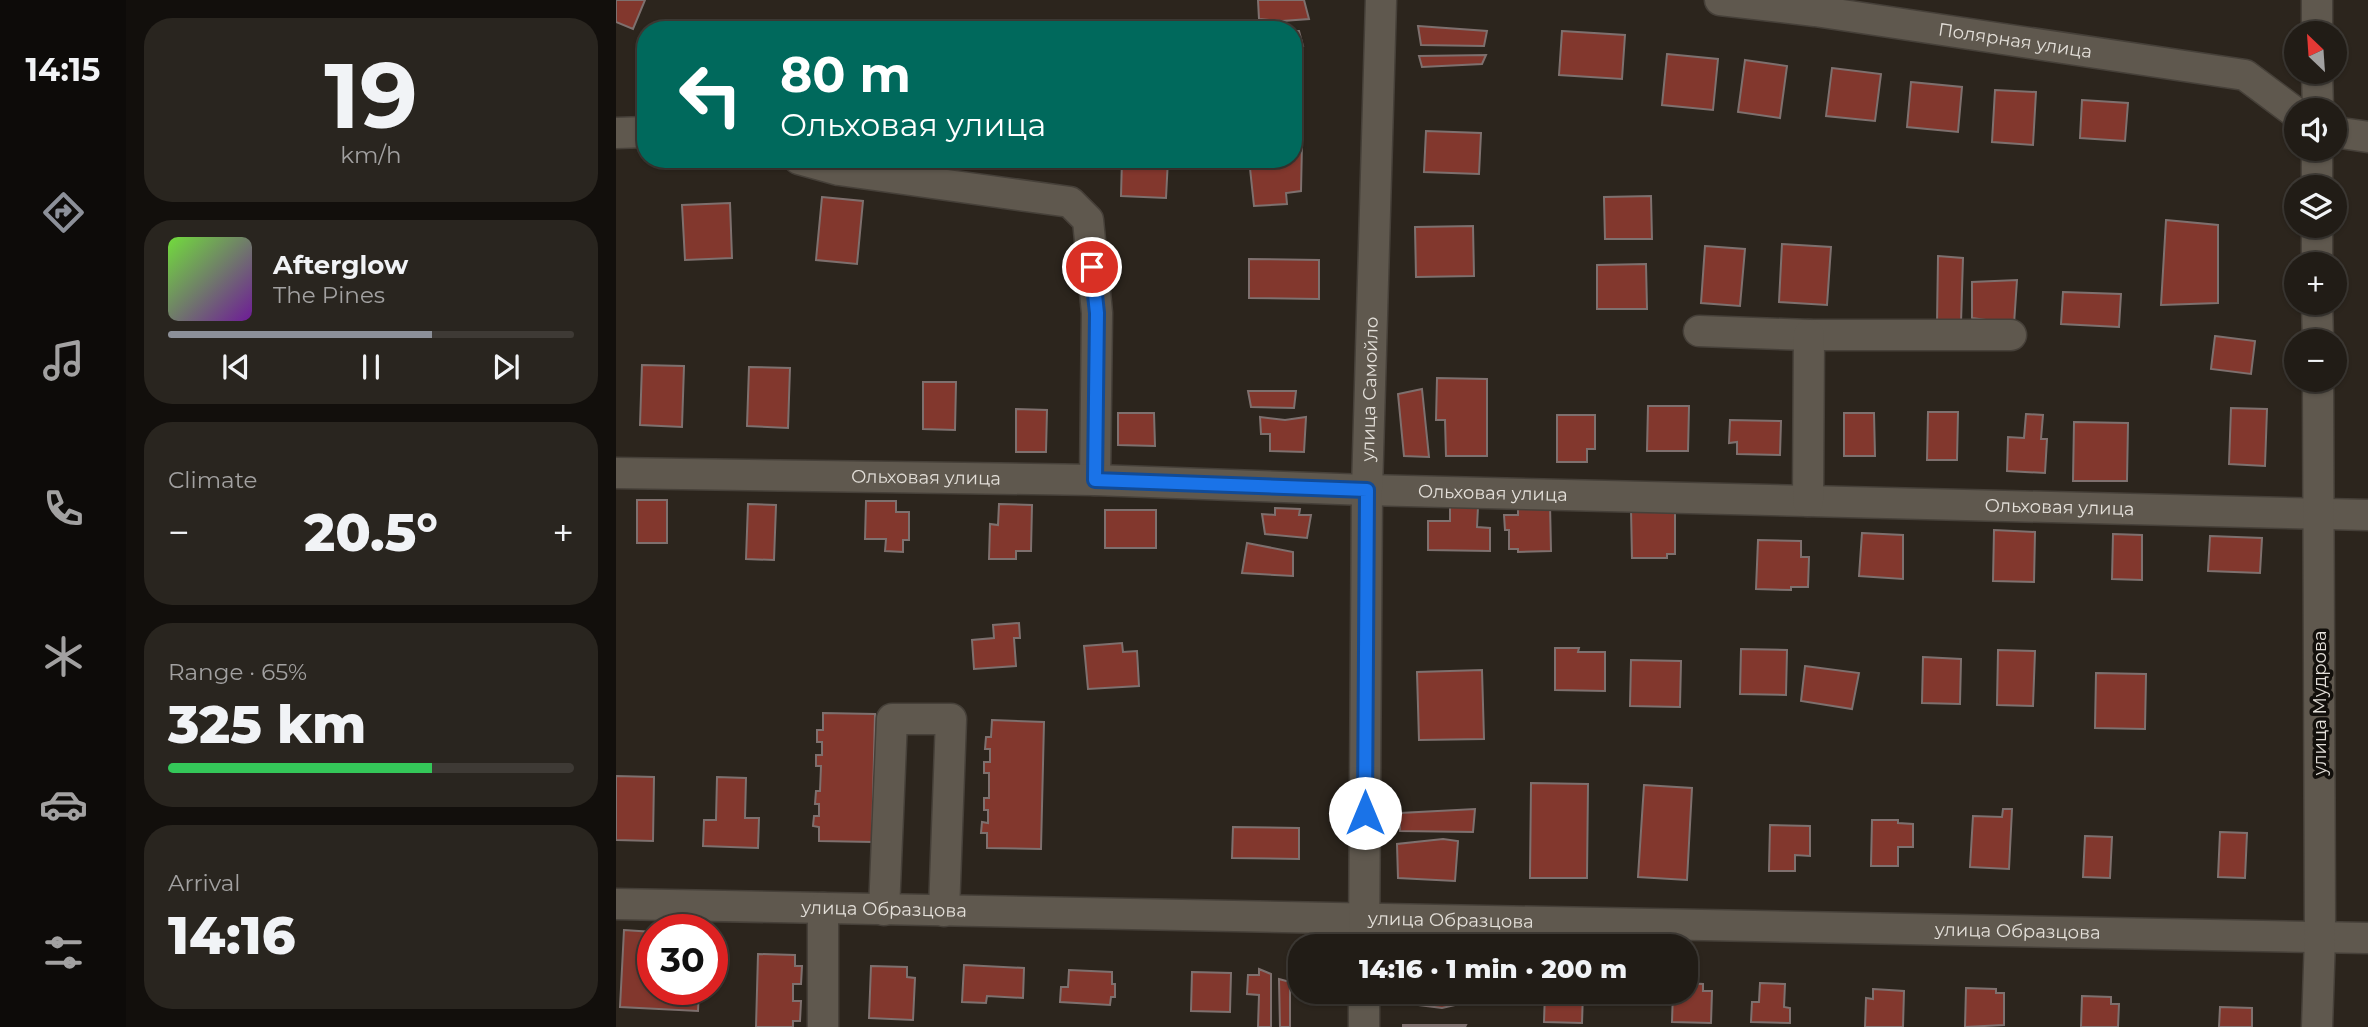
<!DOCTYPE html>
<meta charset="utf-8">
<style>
body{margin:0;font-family:Montserrat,sans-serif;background:#29251f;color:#f1f3f6;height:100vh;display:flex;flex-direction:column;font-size:26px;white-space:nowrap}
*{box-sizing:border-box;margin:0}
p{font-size:23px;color:#a2a1a1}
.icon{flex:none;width:38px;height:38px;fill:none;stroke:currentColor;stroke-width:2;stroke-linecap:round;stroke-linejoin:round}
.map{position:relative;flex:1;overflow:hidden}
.details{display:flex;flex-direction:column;gap:18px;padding:18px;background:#120f0c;width:490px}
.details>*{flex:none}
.banner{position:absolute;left:21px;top:21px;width:665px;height:147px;border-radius:28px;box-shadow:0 2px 5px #0004,0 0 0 2px #3e3a35;background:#00695c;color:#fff;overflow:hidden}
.needle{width:46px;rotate:335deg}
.tools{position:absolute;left:1668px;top:21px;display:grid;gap:14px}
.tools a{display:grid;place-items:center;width:63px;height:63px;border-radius:50%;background:#211c16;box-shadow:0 2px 5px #0004,0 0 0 2px #3e3a35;font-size:35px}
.speed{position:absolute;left:21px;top:914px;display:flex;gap:14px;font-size:35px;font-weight:700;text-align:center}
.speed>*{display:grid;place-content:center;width:91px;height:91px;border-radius:50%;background:#211c16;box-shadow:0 2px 5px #0004,0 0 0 2px #3e3a35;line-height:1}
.speed .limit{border:10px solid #d22;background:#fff;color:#111}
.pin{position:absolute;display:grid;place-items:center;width:60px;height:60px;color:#fff;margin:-30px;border:4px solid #fff;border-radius:50%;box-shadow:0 2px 7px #0007}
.me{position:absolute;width:77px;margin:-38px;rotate:0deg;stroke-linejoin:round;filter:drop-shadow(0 0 5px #0008)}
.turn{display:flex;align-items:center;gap:24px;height:147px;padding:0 28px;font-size:32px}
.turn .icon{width:91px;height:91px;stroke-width:2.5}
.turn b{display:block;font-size:49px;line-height:60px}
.big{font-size:52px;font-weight:800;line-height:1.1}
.details .tile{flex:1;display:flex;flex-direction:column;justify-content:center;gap:10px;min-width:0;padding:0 24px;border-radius:28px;background:#29251f}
.details .dial{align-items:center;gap:0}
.dial b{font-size:91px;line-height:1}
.song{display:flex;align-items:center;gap:21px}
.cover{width:84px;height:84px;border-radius:10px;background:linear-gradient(135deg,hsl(100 70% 55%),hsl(280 70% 35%))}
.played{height:7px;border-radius:4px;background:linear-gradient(90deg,#8c9099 65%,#3e3a35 65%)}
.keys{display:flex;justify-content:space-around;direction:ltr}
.heat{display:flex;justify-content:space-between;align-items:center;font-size:38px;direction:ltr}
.charge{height:10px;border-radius:5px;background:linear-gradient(90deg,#34c759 65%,#3e3a35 0)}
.trip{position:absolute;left:672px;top:934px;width:410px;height:70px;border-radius:28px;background:#211c16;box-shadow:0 2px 5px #0004,0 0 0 2px #3e3a35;font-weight:800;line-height:70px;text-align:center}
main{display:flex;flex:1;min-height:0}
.dock{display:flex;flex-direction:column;width:126px;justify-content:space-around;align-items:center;background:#0d0b09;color:#a2a1a1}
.dock .icon{width:49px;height:49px}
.dock .selected{color:#8c9099}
.dock b{font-size:32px;color:#f1f3f6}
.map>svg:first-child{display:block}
</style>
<main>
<nav class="dock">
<b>14:15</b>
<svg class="icon selected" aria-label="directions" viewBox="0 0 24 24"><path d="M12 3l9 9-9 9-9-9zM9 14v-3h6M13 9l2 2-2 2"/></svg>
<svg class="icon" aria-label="music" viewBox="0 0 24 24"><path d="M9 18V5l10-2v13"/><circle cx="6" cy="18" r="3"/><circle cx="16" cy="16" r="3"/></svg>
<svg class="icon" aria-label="phone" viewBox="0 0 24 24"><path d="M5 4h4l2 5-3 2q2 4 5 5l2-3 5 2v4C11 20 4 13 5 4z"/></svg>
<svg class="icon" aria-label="climate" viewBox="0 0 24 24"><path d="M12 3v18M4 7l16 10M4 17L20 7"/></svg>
<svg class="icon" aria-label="car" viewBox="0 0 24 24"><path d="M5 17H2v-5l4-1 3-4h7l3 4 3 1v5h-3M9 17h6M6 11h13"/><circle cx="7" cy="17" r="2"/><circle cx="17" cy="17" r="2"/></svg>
<svg class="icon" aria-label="filters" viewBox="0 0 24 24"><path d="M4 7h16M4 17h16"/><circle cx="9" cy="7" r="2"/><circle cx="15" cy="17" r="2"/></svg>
</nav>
<section class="details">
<div class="tile dial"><b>19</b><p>km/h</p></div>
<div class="tile">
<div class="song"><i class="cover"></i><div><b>Afterglow</b><p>The Pines</p></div></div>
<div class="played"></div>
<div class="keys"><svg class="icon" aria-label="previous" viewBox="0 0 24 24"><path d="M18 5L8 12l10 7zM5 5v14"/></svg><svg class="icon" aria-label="pause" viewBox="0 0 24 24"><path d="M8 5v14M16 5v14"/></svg><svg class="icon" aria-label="next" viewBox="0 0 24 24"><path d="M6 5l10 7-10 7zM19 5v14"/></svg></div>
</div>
<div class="tile"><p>Climate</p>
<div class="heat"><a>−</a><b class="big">20.5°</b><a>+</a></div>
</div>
<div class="tile"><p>Range · 65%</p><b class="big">325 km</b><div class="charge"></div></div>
<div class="tile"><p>Arrival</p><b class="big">14:16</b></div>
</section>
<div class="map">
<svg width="1752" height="1027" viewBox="0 0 1752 1027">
<rect width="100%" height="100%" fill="#2c251d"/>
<path fill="#82372d" stroke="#7e706e" stroke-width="2" d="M0 0H29L17 29 0 22Z
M642 0H688L693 19 666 21 643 19Z
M802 26 871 31 868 46 805 45Z
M677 31H683L687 46 677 47Z
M946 31 1009 35 1006 79 943 75Z
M1051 54 1102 59 1097 110 1046 105Z
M870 55 866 64 806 67 803 56Z
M1129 60 1171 66 1164 118 1122 112Z
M1216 68 1265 74 1259 121 1210 116Z
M1295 82 1346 87 1342 132 1291 127Z
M1379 90 1420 92 1417 145 1376 142Z
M1466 100 1512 103 1509 141 1464 138Z
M810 131 865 133 863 174 808 172Z
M677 143H686L685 191 670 193 671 204 638 206 633 159H677Z
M506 159H552L550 198 505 196Z
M1035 196 1036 239H989L988 197Z
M206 197 247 201 241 264 200 260Z
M114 203 116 258 69 260 66 205Z
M1550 220 1602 225V303L1545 305Z
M857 226 858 276 800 277 799 227Z
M1166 244 1215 247 1211 305 1163 302Z
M1089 246 1129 249 1124 306 1085 303Z
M1322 256 1347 258 1345 323 1321 324Z
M633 259 703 260V299L633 298Z
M1030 264 1031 309H981V265Z
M1401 280 1398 324 1356 318V282Z
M1447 292 1505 294 1503 327 1445 324Z
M1599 336 1639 341 1635 374 1595 369Z
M26 365 68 366 66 427 24 425Z
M133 367 174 368 172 428 131 426Z
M821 378 871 379V456H830L829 420H820Z
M307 382H340L339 430 307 429Z
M806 389 813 457 788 456 782 394Z
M632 391H680L678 408 635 407Z
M1032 406H1073L1072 451H1031Z
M1615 408 1651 409 1649 466 1613 464Z
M400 409 431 410 430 452H400Z
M1312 412H1342L1341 460H1311Z
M502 413H538L539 446 502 445Z
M1228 413H1258L1259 456H1228Z
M1410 414 1427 415 1425 439H1431L1429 473 1391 471 1392 437 1408 438Z
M941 415H979V449H971V462H941Z
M644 417 669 420 690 417 688 452 654 451V434H645Z
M1114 420 1165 421 1164 455 1121 454V442L1113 443Z
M1458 422 1512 423 1511 481H1457Z
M21 500H51V543H21Z
M250 501H280V512H293V540H287V552L269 551 270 539H249Z
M132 504 160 505 158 560 130 559Z
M383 504 416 505 415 551H400V559H373L374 524 382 525Z
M902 504H934L935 551 902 552V549H893V530H889L888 515H902Z
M834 506 862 507 861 527 874 528V551L812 550V521H834Z
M659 508 684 509 683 515H695L691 538 649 534 646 514 659 515Z
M1015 509 1059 512V554H1051V558H1016Z
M489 510H540V548H489Z
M1378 530 1419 532 1418 582 1377 581Z
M1246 533 1287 535V579L1243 576Z
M1497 534 1526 535V580L1496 579Z
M1594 536 1646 538 1644 573 1592 571Z
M1142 540 1185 541V557H1193L1192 587H1175V590L1140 589Z
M631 543 677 552V576L626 573Z
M403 623 404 638H398L400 666 358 669 356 640 378 638 377 625Z
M506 643 507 652 521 651 523 686 472 689 468 646Z
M939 648H963L962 652H989V691L939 690Z
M1125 649 1171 650 1170 695 1124 694Z
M1382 650 1419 651 1417 706 1381 705Z
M1307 657 1345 659 1344 704 1306 703Z
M1015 660 1065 661 1064 707 1014 706Z
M1189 666 1243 673 1236 709 1185 701Z
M866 670 868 739 803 740 801 672Z
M1480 673 1530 674 1529 729 1479 728Z
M207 713 259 714 256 842 203 841V827L197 826 198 816H203V804H199L200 791H204L205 766H200V755H206V742H201V730H207Z
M376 720 428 722 425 849 371 848V833H365L366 822 372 823V810H368V798H373V773H368V762H374V749H369L370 737H375Z
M0 776 38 777 37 841 0 840Z
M101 777 130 778 129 818H143L142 848 87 846 88 820H100Z
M915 783 972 784 971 878H914Z
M1028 785 1076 788 1071 880 1022 877Z
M859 809 857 832 784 831V813Z
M1387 809H1396L1393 869 1354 867 1357 816 1386 817Z
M1256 820H1282V823L1297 824V847H1282V866H1255Z
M1154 825 1194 826V856L1179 855V871H1153Z
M617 827 683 828V859L616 858Z
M1604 832 1631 833 1629 878 1602 877Z
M1469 836 1496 837 1494 878 1467 877Z
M827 839 842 841 839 881 782 878 781 844Z
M8 930 37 932V989H83L82 1011 4 1007Z
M142 954 179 955V966H186L185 984H177V1001H185L184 1021H177V1027H140Z
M348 965 408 968 407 998 371 996 370 1003 346 1002Z
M255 966 291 967V977L299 978 297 1020 253 1018Z
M643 969 655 974V1027H642L643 995 631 994 632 975H643Z
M453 970 496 972V984H499V997H495L494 1005 444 1002 445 987H452Z
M576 972 615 973 614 1012 575 1011Z
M663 979 674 982V1027H664Z
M1069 983 1087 984V991H1096L1095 1023 1056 1022 1057 992H1069Z
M1144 983 1169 984 1168 1007 1174 1008V1023L1135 1022 1136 1002H1143Z
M1350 988 1380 989V993H1388V1025L1349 1027Z
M1257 989 1288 991 1287 1027H1249L1250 998 1257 999Z
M803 992H846L848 1003 826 1008 803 1005Z
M929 992H967L966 1023 928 1022Z
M1466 996 1495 997V1004H1503L1502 1027H1465Z
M1604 1007 1636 1008V1027H1603Z
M787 1025H850L849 1027H787Z"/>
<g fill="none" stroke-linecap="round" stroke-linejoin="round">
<g stroke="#464039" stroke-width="33">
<g id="minor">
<path id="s1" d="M1104 0 1199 11 1629 75 1680 113"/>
<path d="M1701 0V33"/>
<path d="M1701 72 1702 110"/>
<path d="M1718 132 1752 137"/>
<path d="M0 133 30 132"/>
<path d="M183 159 223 170 454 202 472 220 481 313 479 480"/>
<path d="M1701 187V149"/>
<path d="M1701 226V264"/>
<path d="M1701 303 1702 341"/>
<path d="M1083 331 1193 335H1395"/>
<path id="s2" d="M0 473 479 480 751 490 1752 515"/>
<path d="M1192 501 1193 335"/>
<path id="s3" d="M0 904 1752 938"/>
<path d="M207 908V1027"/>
<path d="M268 910 276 719H335L328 911"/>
<path id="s4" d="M748 947 751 490 765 0"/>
<path d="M748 992V1027"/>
<path d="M1701 1027 1704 937 1702 380"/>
</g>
</g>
<use href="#minor" stroke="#5f584e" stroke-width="30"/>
</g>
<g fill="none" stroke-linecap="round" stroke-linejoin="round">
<g stroke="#114b97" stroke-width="18">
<path id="route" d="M476 267 481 313 479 480 751 490 749 813"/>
</g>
<use href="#route" stroke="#1a73e8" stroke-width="12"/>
</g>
<g text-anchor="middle" stroke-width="7" stroke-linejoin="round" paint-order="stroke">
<g font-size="18" fill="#e3dfd9" stroke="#120f0b">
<text dy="6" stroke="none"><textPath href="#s1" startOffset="298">Полярная улица</textPath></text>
<text dy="6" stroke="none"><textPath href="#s4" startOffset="558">улица Самойло</textPath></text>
<text dy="6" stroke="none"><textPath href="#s2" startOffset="310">Ольховая улица</textPath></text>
<text dy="6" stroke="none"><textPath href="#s2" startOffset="877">Ольховая улица</textPath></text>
<text dy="6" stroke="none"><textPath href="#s2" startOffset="1444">Ольховая улица</textPath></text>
<text transform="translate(1704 703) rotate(-90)" y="6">улица Мудрова</text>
<text dy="6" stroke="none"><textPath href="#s3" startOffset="268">улица Образцова</textPath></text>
<text dy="6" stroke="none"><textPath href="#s3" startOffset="835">улица Образцова</textPath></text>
<text dy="6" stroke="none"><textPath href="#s3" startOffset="1402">улица Образцова</textPath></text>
</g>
</g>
</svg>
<div class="tools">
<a><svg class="needle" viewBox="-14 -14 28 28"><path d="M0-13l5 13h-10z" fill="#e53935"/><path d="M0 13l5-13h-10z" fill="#a2a1a1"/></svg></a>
<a><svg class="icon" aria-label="sound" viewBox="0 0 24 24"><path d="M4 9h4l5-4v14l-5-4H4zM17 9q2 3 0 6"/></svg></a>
<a><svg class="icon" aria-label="layers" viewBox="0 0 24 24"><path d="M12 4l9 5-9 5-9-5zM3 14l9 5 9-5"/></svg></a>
<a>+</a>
<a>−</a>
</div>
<div class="speed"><div class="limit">30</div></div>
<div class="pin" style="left:476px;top:267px;background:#d93025"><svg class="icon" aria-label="arrive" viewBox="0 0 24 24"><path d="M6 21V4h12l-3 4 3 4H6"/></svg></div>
<svg class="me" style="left:749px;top:813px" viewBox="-20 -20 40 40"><circle r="19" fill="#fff"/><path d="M0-13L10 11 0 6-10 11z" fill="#1a73e8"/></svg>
<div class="trip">14:16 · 1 min · 200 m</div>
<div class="banner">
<div class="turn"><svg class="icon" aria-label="left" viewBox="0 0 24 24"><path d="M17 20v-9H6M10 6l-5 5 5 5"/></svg><div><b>80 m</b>Ольховая улица</div></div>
</div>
</div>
</main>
